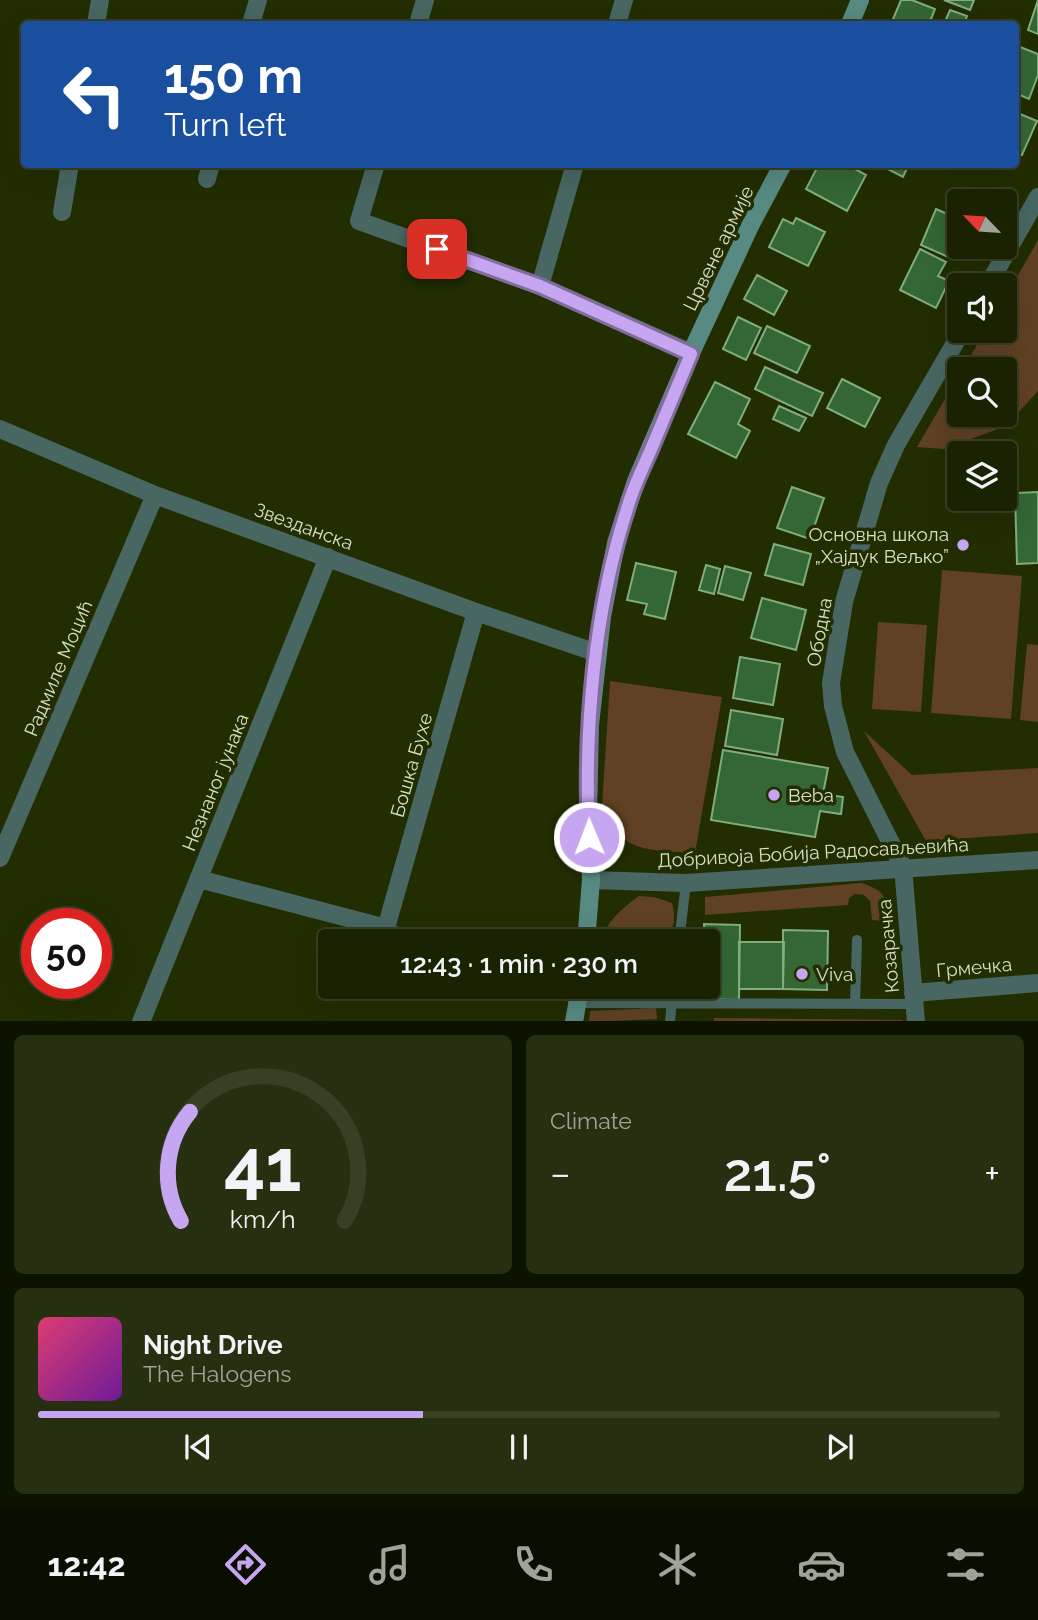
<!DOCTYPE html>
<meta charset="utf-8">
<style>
body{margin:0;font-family:Raleway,sans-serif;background:#272f11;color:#f1f3f6;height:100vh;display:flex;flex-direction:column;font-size:26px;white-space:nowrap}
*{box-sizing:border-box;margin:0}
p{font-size:23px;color:#9fa499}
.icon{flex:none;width:38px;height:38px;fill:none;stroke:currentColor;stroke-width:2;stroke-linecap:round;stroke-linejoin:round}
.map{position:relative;height:1021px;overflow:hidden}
.details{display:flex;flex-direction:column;gap:14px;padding:14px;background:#0e1301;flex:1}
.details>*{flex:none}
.top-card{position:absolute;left:21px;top:21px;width:998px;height:147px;border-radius:7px;box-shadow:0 7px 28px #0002,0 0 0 2px #383f24;background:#1a4fa0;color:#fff;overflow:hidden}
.needle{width:46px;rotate:295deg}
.tools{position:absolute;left:947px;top:189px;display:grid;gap:14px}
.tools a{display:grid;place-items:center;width:70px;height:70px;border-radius:7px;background:#1a2202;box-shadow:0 7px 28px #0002,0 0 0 2px #383f24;font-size:35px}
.speed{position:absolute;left:21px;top:908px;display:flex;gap:14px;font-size:35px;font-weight:700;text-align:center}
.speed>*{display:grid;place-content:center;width:91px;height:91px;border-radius:50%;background:#1a2202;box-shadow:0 7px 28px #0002,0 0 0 2px #383f24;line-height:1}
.speed .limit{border:10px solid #d22;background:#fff;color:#111}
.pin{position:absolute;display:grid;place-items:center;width:60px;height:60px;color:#fff;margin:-30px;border-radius:14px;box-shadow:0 4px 10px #0006}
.me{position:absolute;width:77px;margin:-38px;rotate:359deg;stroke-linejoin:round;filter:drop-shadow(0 0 5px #0008)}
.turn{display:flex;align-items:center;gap:24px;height:147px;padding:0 28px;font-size:32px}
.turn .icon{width:91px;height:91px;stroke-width:2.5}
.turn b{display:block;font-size:49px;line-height:60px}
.big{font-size:52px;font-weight:600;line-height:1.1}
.details .card{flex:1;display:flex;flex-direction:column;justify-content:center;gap:10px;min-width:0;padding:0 24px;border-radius:10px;background:#272f11}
.details .dial{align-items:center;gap:0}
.dial svg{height:182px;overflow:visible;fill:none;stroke:#383f24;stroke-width:7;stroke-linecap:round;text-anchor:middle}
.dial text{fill:#f1f3f6;stroke:none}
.song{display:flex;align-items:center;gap:21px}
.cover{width:84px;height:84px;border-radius:10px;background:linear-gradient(135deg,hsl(340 70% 55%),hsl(280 70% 35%))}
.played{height:7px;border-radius:4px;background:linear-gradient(90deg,#c6a6f0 40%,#383f24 40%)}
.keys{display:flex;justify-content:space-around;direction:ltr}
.heat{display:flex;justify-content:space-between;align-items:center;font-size:38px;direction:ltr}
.details .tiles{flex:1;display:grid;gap:14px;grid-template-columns:1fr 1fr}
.card:last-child{grid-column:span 2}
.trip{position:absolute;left:318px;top:929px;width:402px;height:70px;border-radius:7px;background:#1a2202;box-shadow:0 7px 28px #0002,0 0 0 2px #383f24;font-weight:600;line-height:70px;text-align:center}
.tab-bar{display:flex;height:112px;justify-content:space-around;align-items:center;background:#0a0e01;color:#9fa499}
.tab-bar .icon{width:49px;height:49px}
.tab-bar .current{color:#c6a6f0}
.tab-bar b{font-size:32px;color:#f1f3f6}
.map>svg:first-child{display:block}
</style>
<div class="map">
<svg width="1038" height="1022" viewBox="0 0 1038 1022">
<rect width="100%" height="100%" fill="#222d02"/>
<path fill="#604123" d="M1038 240V391L1006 426 944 449 917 447 959 375V415H1004V369H963L985 331H1004L1005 298Z
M942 570 1022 576 1011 719 931 713Z
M878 622 927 625 921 712 872 709Z
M1027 644 1038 645V722L1020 720Z
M610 681 722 697 695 853C652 850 618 854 602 806Z
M864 731 912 775 1038 768V833L926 841Z
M861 883C885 890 887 898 892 922L872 920 870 901 864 895 855 894 849 898 848 905 705 915V897Z
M639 896 654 897 672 903C676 917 674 928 667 941H602C605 922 624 907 639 896Z
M656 1008 657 1019 589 1022 590 1011Z
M714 1018 903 1020V1021H714Z"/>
<path fill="#346734" stroke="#80ad7e" stroke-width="2" d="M901 0H912L935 9 929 24H891Z
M944 0H974L970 10Z
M1038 0V34L1028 30Z
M950 10 967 16 964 24H944Z
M1015 45 1038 54V75L1029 99 1015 93Z
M1015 112 1037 121 1022 155 1015 152Z
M819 164H846L866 175 847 211 806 189Z
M878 164H909L903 177Z
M936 209 959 219V247H961L955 260 921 245Z
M796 218 825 232 808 266 769 247 783 219 793 224Z
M920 249 946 262 938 276 949 281 936 308 900 290Z
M757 275 787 291 774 315 744 299Z
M738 317 761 328 746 360 723 349Z
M767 326 810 346 797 373 754 353Z
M765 367 823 393 812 416 755 389Z
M842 379 880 398 865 427 827 408Z
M715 382 750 399 738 424 750 431 736 458 688 434Z
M779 406 806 418 799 431 773 419Z
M792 487 824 498 810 539 777 528Z
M1038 492V563L1017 564 1015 493Z
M774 544 811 554 803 585 765 575Z
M636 563 676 572 665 619 644 614 647 604 627 600Z
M706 565 720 569 714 594 699 590Z
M725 566 751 573 743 600 718 593Z
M762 598 806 610 796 650 751 638Z
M740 657 780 664 773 705 733 698Z
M731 710 783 719 777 755 725 746Z
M723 750 828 768 823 794 843 797 841 814 820 811 815 837 711 820Z
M704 924 740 925 739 1000 704 999V987H709V942H704Z
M783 930 828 931 827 990 783 989Z
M739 942H784L783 989H739Z"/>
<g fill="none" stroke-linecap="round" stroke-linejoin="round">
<path stroke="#486762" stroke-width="10" d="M386 928 430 942
M679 942 686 883
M577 1003 914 1004
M855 1004 857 940
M670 1022 673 987"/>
<path stroke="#486762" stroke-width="18" d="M96 24 100 0
M251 24 258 0
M418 24 425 0
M617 24 624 0
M376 164 359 221 540 286 691 353
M207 179 211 164
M62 212 70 164
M988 285 1038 197
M540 286 575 164
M0 429 155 495 476 612 597 653
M0 858 155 495
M199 879 386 928 476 612
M913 993 1038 983
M141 1022 328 557
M916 1022 903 867 845 752 833 706 831 683 844 602 879 483 896 445 962 331"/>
<path stroke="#486762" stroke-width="18" d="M591 880 686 883 1038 860"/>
<path stroke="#578a82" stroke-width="18" d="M850 24 860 0
M586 942 591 880 588 815 590 725 602 617 616 543 636 481 691 353 750 226 783 164
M574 1022 580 987"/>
</g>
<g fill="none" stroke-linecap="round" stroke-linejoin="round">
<g stroke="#816c9c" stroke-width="18">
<path id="route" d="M437 249 540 286 691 354C678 385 665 416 652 447 644 466 634 485 628 506 594 609 584 729 589 837"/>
</g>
<use href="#route" stroke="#c6a6f0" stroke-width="12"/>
</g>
<g fill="#c6a6f0" stroke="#222d02" stroke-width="2.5">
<circle cx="963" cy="545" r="7"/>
<circle cx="774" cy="795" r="7"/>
<circle cx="802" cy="974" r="7"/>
</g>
<g text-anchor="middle" stroke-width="7" stroke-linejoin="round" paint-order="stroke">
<g font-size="19" fill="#d5e0c3" stroke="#222d02">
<text transform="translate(718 248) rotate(-64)" y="7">Црвене армије</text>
<text transform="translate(304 526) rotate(20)" y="7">Звезданска</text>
<text transform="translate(819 632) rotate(-80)" y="7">Ободна</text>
<text transform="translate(58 668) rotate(-67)" y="7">Радмиле Моцић</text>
<text transform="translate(411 765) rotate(-74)" y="7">Бошка Бухе</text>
<text transform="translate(215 782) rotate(-68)" y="7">Незнаног јунака</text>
<text transform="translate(813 852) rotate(-3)" y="7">Добривоја Бобија Радосављевића</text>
<text transform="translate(888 946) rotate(-95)" y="7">Козарачка</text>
<text transform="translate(974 967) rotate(-5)" y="7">Грмечка</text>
</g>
<g font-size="19" fill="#d5e0c3" stroke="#222d02" text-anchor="start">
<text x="949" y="541" text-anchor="end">Основна школа<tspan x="949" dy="22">„Хајдук Вељко”</tspan></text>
<text x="788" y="802">Beba</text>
<text x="816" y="981">Viva</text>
</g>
</g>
</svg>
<div class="tools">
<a><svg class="needle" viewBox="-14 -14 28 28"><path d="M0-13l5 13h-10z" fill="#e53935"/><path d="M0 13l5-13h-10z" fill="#9fa499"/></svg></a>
<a><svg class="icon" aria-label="sound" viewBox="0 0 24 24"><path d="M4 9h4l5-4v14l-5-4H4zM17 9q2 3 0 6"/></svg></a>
<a><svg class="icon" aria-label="search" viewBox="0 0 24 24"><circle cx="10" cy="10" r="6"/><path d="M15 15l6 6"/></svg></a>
<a><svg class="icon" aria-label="layers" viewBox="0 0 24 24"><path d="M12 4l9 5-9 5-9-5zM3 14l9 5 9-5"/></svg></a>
</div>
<div class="speed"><div class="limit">50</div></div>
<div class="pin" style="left:437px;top:249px;background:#d93025"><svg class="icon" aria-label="arrive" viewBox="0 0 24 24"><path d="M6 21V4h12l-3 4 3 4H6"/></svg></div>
<svg class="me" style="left:589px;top:837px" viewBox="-20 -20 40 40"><circle r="17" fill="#c6a6f0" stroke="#fff" stroke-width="3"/><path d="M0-11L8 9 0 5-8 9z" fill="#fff"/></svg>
<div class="trip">12:43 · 1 min · 230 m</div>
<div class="top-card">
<div class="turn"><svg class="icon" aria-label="left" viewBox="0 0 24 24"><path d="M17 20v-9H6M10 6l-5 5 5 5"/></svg><div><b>150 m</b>Turn left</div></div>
</div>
</div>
<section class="details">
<div class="tiles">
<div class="card dial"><svg viewBox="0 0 100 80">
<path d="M14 69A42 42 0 1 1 86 69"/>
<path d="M14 69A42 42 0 0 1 18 21" stroke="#c6a6f0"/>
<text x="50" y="56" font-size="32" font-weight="700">41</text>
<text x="50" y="72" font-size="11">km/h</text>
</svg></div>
<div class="card"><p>Climate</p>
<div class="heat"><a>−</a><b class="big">21.5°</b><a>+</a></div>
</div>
<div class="card">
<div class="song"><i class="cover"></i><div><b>Night Drive</b><p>The Halogens</p></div></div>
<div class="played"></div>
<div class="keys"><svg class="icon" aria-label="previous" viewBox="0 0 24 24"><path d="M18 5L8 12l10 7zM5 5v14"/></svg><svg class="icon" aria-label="pause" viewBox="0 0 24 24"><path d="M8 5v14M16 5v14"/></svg><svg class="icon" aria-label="next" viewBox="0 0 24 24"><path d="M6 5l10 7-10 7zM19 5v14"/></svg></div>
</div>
</div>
</section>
<nav class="tab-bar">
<b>12:42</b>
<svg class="icon current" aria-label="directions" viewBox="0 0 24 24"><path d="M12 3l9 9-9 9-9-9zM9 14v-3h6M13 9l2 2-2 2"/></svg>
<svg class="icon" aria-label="music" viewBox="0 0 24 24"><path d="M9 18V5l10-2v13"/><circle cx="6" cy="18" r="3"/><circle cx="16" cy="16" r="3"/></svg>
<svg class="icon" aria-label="phone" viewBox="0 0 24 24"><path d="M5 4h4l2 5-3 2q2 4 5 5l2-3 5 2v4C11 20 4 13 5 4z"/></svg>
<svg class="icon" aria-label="climate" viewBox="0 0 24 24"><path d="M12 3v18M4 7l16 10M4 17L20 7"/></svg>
<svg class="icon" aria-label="car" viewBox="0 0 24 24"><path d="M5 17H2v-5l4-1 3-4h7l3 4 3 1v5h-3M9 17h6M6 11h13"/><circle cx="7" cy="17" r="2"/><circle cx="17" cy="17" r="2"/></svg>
<svg class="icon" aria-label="filters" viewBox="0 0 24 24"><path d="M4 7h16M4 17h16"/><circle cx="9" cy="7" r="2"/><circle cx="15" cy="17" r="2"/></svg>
</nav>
